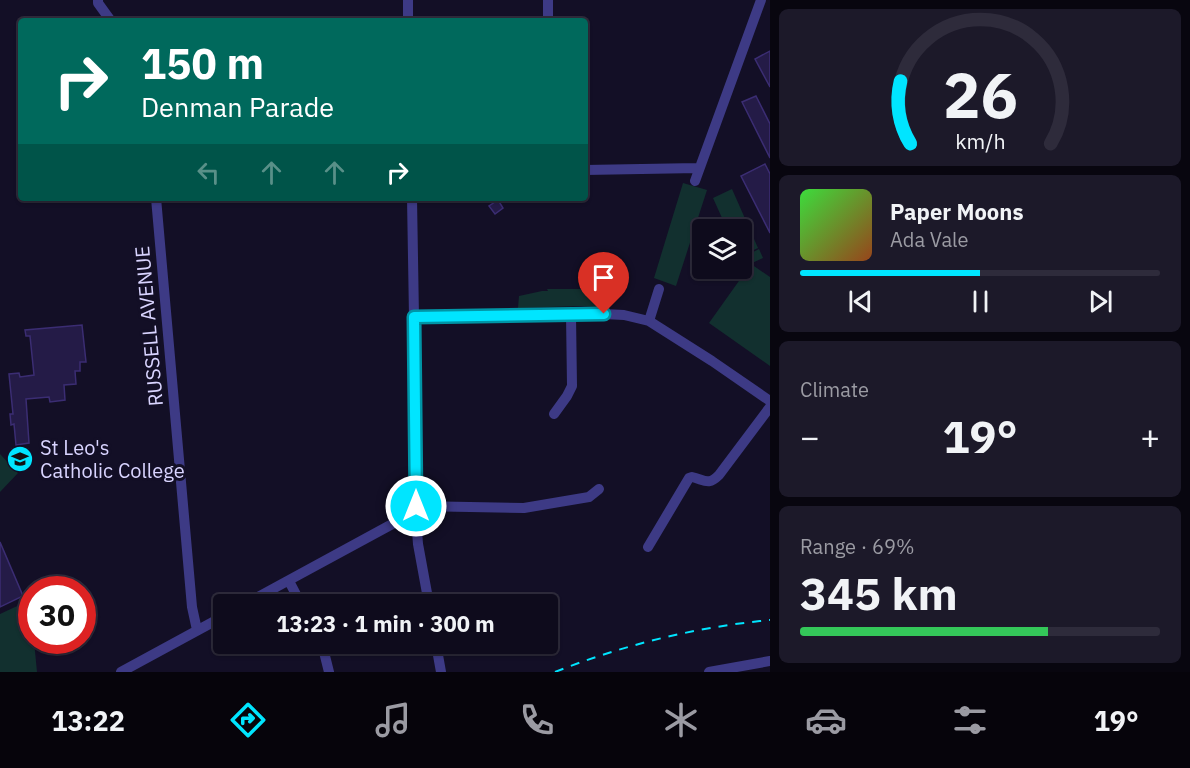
<!DOCTYPE html>
<meta charset="utf-8">
<style>
body{margin:0;font-family:"IBM Plex Sans",sans-serif;background:#1c1929;color:#f1f3f6;height:100vh;display:flex;flex-direction:column;font-size:22px;white-space:nowrap}
*{box-sizing:border-box;margin:0}
p{font-size:20px;color:#9b9ba3}
.icon{flex:none;width:33px;height:33px;fill:none;stroke:currentColor;stroke-width:2;stroke-linecap:round;stroke-linejoin:round}
.map{position:relative;flex:1;overflow:hidden}
.side{display:flex;flex-direction:column;gap:9px;padding:9px;background:#08060f;width:420px}
.side>*{flex:none}
.guide{position:absolute;left:18px;top:18px;width:570px;height:183px;border-radius:6px;box-shadow:0 2px 4px #0004,0 0 0 2px #2e2b3b;background:#00695c;color:#fff;overflow:hidden}
.controls{position:absolute;left:692px;top:219px;display:grid;gap:12px}
.controls a{display:grid;place-items:center;width:60px;height:60px;border-radius:6px;background:#0e0b1c;box-shadow:0 2px 4px #0004,0 0 0 2px #2e2b3b;font-size:30px}
.speed{position:absolute;left:18px;top:576px;display:flex;gap:12px;font-size:30px;font-weight:700;text-align:center}
.speed>*{display:grid;place-content:center;width:78px;height:78px;border-radius:50%;background:#0e0b1c;box-shadow:0 2px 4px #0004,0 0 0 2px #2e2b3b;line-height:1}
.speed .limit{border:9px solid #d22;background:#fff;color:#111}
.pin{position:absolute;display:grid;place-items:center;width:51px;height:51px;color:#fff;margin:-62px -26px;border-radius:50% 50% 50% 0;rotate:-45deg;box-shadow:0 0 6px #0007}
.pin .icon{rotate:45deg}
.me{position:absolute;width:66px;margin:-33px;rotate:0deg;stroke-linejoin:round;filter:drop-shadow(0 0 4px #0008)}
.turn{display:flex;align-items:center;gap:21px;height:126px;padding:0 24px;font-size:27px}
.turn .icon{width:78px;height:78px;stroke-width:2.5}
.turn b{display:block;font-size:42px;line-height:51px}
.lanes{display:flex;align-items:center;height:57px;padding:0 24px;background:#0003;justify-content:center;gap:30px;direction:ltr}
.lanes .off{opacity:.35}
.big{font-size:45px;font-weight:700;line-height:1.1}
.side .card{flex:1;display:flex;flex-direction:column;justify-content:center;gap:9px;min-width:0;padding:0 21px;border-radius:9px;background:#1c1929}
.side .dial{align-items:center;gap:0}
.dial svg{height:156px;overflow:visible;fill:none;stroke:#2e2b3b;stroke-width:7;stroke-linecap:round;text-anchor:middle}
.dial text{fill:#f1f3f6;stroke:none}
.song{display:flex;align-items:center;gap:18px}
.cover{width:72px;height:72px;border-radius:9px;background:linear-gradient(135deg,hsl(120 70% 55%),hsl(20 70% 35%))}
.played{height:6px;border-radius:3px;background:linear-gradient(90deg,#00e5ff 50%,#2e2b3b 50%)}
.keys{display:flex;justify-content:space-around;direction:ltr}
.heat{display:flex;justify-content:space-between;align-items:center;font-size:33px;direction:ltr}
.charge{height:9px;border-radius:4px;background:linear-gradient(90deg,#34c759 69%,#2e2b3b 0)}
.trip{position:absolute;left:213px;top:594px;width:345px;height:60px;border-radius:6px;background:#0e0b1c;box-shadow:0 2px 4px #0004,0 0 0 2px #2e2b3b;font-weight:700;line-height:60px;text-align:center}
.tabs{display:flex;height:96px;justify-content:space-around;align-items:center;background:#06040b;color:#9b9ba3}
.tabs .icon{width:42px;height:42px}
.tabs .current{color:#00e5ff}
.tabs b{font-size:27px;color:#f1f3f6}
main{display:flex;flex:1;min-height:0}
.map>svg:first-child{display:block}
</style>
<main>
<div class="map">
<svg width="770" height="672" viewBox="0 0 770 672">
<rect width="100%" height="100%" fill="#130f26"/>
<path fill="#12302f" d="M683 183 707 190 676 286 654 278Z
M732 189 758 248 741 256V230L727 229 713 198Z
M759 249 763 258 741 268V258Z
M751 264 770 277V366L709 323Z
M547 289H582L610 292 609 308 581 306 518 308 519 296 542 291H548Z
M0 454 18 473 0 492Z
M30 600 32 640 34 641 37 672H0V614Z"/>
<path fill="#241b47" stroke="#3b2d73" stroke-width="1.5" d="M770 51V87L755 59Z
M756 96 770 124V158L742 102Z
M765 164 770 174V233L741 176Z
M498 200 503 208 495 214 489 206Z
M82 325 86 362H80V371H75L76 384 64 385 65 400 50 402 49 397 26 399 29 443 16 445 14 424 11 425 10 414H13L9 374 19 373 20 377 34 375 30 336H26L25 330Z
M0 542 23 596 0 607Z"/>
<g fill="none" stroke-linecap="round" stroke-linejoin="round">
<path stroke="#3d3a85" stroke-width="10" d="M98 0V3L111 21
M408 0V21
M548 0V21
M585 170 698 168
M695 181 761 0
M156 198 192 607 197 630
M412 198 415 377 416 518 418 544 429 604
M414 317 604 314 624 315 649 321 712 361 770 401
M649 321 659 289
M554 414 567 396 572 386 571 315
M416 506 524 508 589 497 599 489
M648 547 689 478 692 477C705 480 708 486 719 475L770 407
M289 581 301 604
M245 604 396 522 407 519 416 518
M322 644 329 672
M436 644 441 672
M121 672 224 616
M709 672 770 661"/>
<path stroke="#00e5ff" stroke-width="2" stroke-dasharray="9 8" stroke-linecap="butt" d="M555 672C623 645 696 627 770 620"/>
</g>
<g fill="none" stroke-linecap="round" stroke-linejoin="round">
<g stroke="#0095a6" stroke-width="15">
<path id="route" d="M416 506 414 317 604 314"/>
</g>
<use href="#route" stroke="#00e5ff" stroke-width="10"/>
</g>
<defs>
<g id="school-disc" transform="scale(1.35)"><circle r="9.5" fill="#00e5ff" stroke="#130f26"/><path d="M0-5L7-2L0 1L-7-2ZM-4 1L0 2.5L4 1V4Q0 6-4 4Z" fill="#111"/></g>
</defs>
<g fill-rule="evenodd">
<use href="#school-disc" x="20" y="459"/>
</g>
<g text-anchor="middle" stroke-width="6" stroke-linejoin="round" paint-order="stroke">
<g font-size="20" fill="#d9d4ff" stroke="#130f26">
<text transform="translate(149 326) rotate(-95)" y="7">RUSSELL AVENUE</text>
</g>
<g font-size="20" fill="#d9d4ff" stroke="#130f26" text-anchor="start">
<text x="40" y="455">St Leo's<tspan x="40" dy="23">Catholic College</tspan></text>
</g>
</g>
</svg>
<div class="controls">
<a><svg class="icon" aria-label="layers" viewBox="0 0 24 24"><path d="M12 4l9 5-9 5-9-5zM3 14l9 5 9-5"/></svg></a>
</div>
<div class="speed"><div class="limit">30</div></div>
<div class="pin" style="left:604px;top:314px;background:#d93025"><svg class="icon" aria-label="arrive" viewBox="0 0 24 24"><path d="M6 21V4h12l-3 4 3 4H6"/></svg></div>
<svg class="me" style="left:416px;top:506px" viewBox="-20 -20 40 40"><circle r="17" fill="#00e5ff" stroke="#fff" stroke-width="3"/><path d="M0-11L8 9 0 5-8 9z" fill="#fff"/></svg>
<div class="trip">13:23 · 1 min · 300 m</div>
<div class="guide">
<div class="turn"><svg class="icon" aria-label="right" viewBox="0 0 24 24"><path d="M7 20v-9h11M14 6l5 5-5 5"/></svg><div><b>150 m</b>Denman Parade</div></div>
<div class="lanes"><svg class="icon off" aria-label="left" viewBox="0 0 24 24"><path d="M17 20v-9H6M10 6l-5 5 5 5"/></svg><svg class="icon off" aria-label="ahead" viewBox="0 0 24 24"><path d="M12 20V5M6 11l6-6 6 6"/></svg><svg class="icon off" aria-label="ahead" viewBox="0 0 24 24"><path d="M12 20V5M6 11l6-6 6 6"/></svg><svg class="icon" aria-label="right" viewBox="0 0 24 24"><path d="M7 20v-9h11M14 6l5 5-5 5"/></svg></div>
</div>
</div>
<section class="side">
<div class="card dial"><svg viewBox="0 0 100 80">
<path d="M14 69A42 42 0 1 1 86 69"/>
<path d="M14 69A42 42 0 0 1 9 37" stroke="#00e5ff"/>
<text x="50" y="56" font-size="32" font-weight="700">26</text>
<text x="50" y="72" font-size="11">km/h</text>
</svg></div>
<div class="card">
<div class="song"><i class="cover"></i><div><b>Paper Moons</b><p>Ada Vale</p></div></div>
<div class="played"></div>
<div class="keys"><svg class="icon" aria-label="previous" viewBox="0 0 24 24"><path d="M18 5L8 12l10 7zM5 5v14"/></svg><svg class="icon" aria-label="pause" viewBox="0 0 24 24"><path d="M8 5v14M16 5v14"/></svg><svg class="icon" aria-label="next" viewBox="0 0 24 24"><path d="M6 5l10 7-10 7zM19 5v14"/></svg></div>
</div>
<div class="card"><p>Climate</p>
<div class="heat"><a>−</a><b class="big">19°</b><a>+</a></div>
</div>
<div class="card"><p>Range · 69%</p><b class="big">345 km</b><div class="charge"></div></div>
</section>
</main>
<nav class="tabs">
<b>13:22</b>
<svg class="icon current" aria-label="directions" viewBox="0 0 24 24"><path d="M12 3l9 9-9 9-9-9zM9 14v-3h6M13 9l2 2-2 2"/></svg>
<svg class="icon" aria-label="music" viewBox="0 0 24 24"><path d="M9 18V5l10-2v13"/><circle cx="6" cy="18" r="3"/><circle cx="16" cy="16" r="3"/></svg>
<svg class="icon" aria-label="phone" viewBox="0 0 24 24"><path d="M5 4h4l2 5-3 2q2 4 5 5l2-3 5 2v4C11 20 4 13 5 4z"/></svg>
<svg class="icon" aria-label="climate" viewBox="0 0 24 24"><path d="M12 3v18M4 7l16 10M4 17L20 7"/></svg>
<svg class="icon" aria-label="car" viewBox="0 0 24 24"><path d="M5 17H2v-5l4-1 3-4h7l3 4 3 1v5h-3M9 17h6M6 11h13"/><circle cx="7" cy="17" r="2"/><circle cx="17" cy="17" r="2"/></svg>
<svg class="icon" aria-label="filters" viewBox="0 0 24 24"><path d="M4 7h16M4 17h16"/><circle cx="9" cy="7" r="2"/><circle cx="15" cy="17" r="2"/></svg>
<b>19°</b>
</nav>
